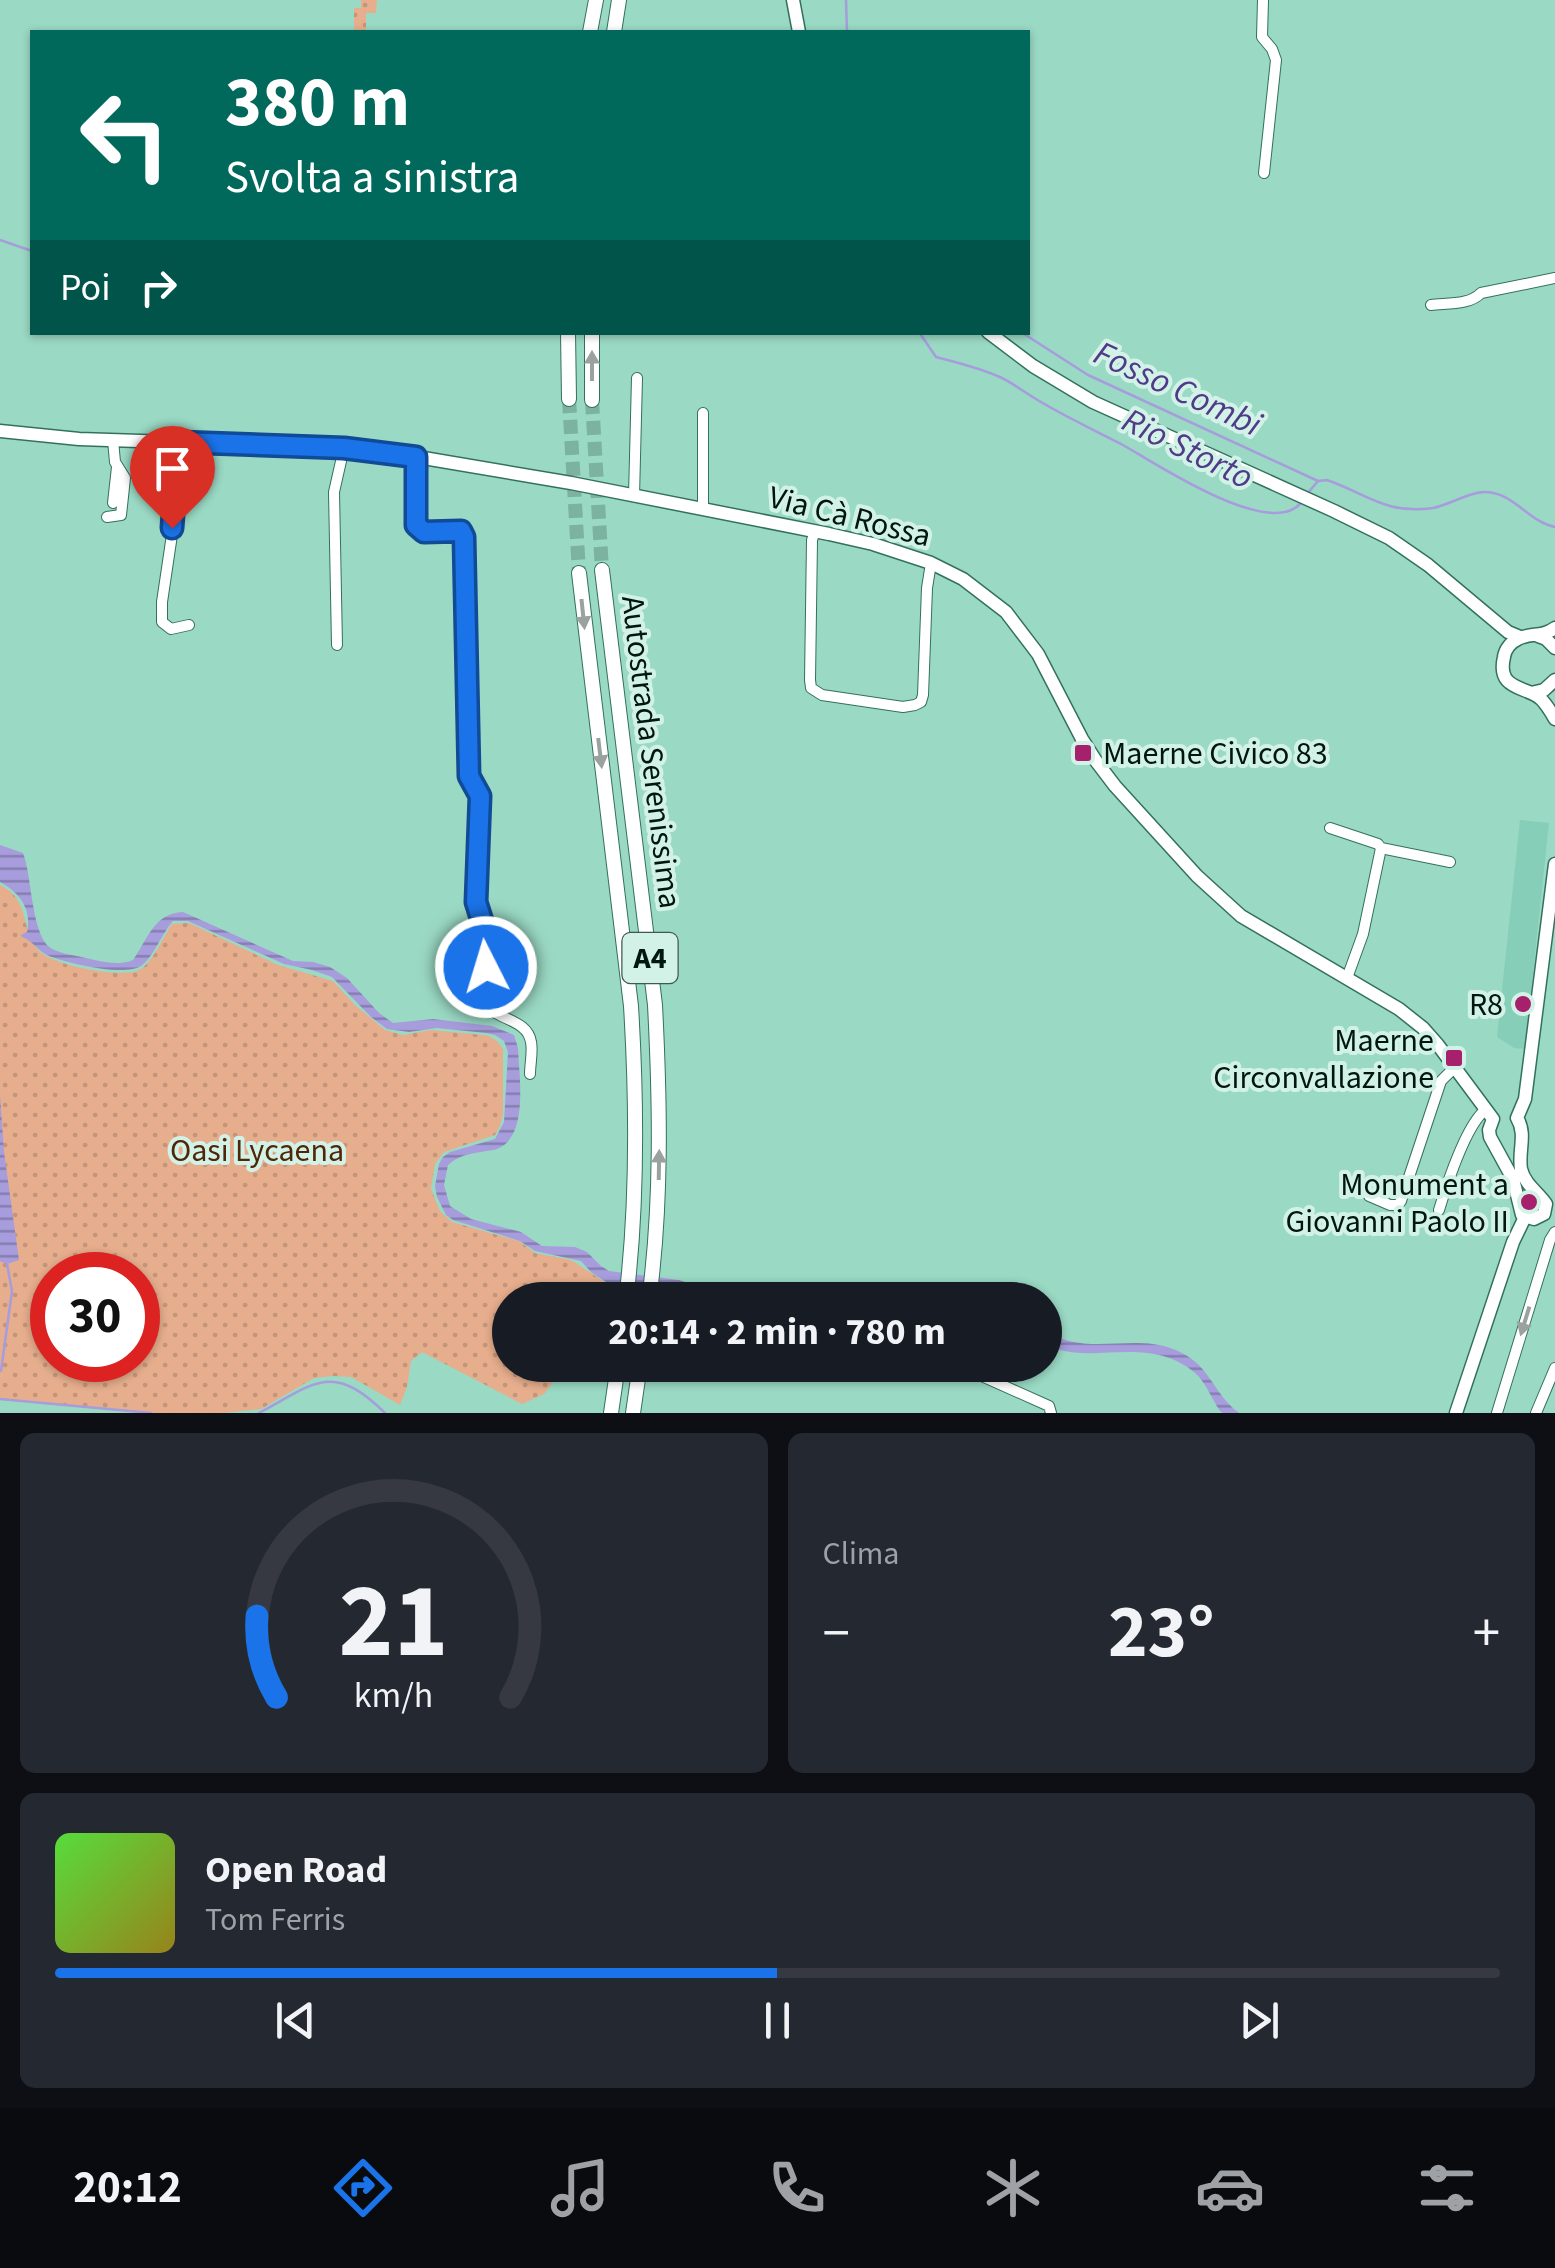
<!DOCTYPE html>
<html lang="it">
<meta charset="utf-8">
<style>
body{margin:0;font-family:"Source Sans 3",sans-serif;background:#242831;color:#f1f3f6;height:100vh;display:flex;flex-direction:column;font-size:38px;white-space:nowrap}
*{box-sizing:border-box;margin:0}
p{font-size:32px;color:#9ea1a6}
.icon{flex:none;width:55px;height:55px;fill:none;stroke:currentColor;stroke-width:2;stroke-linecap:round;stroke-linejoin:round}
.map{position:relative;height:1413px;overflow:hidden}
.side{display:flex;flex-direction:column;gap:20px;padding:20px;background:#0d0f14;flex:1}
.side>*{flex:none}
.guide{position:absolute;left:30px;top:30px;width:1000px;height:305px;border-radius:0px;box-shadow:0 2px 8px #0004;background:#00695c;color:#fff;overflow:hidden}
.speed{position:absolute;left:30px;top:1252px;display:flex;gap:20px;font-size:50px;font-weight:700;text-align:center}
.speed>*{display:grid;place-content:center;width:130px;height:130px;border-radius:50%;background:#171b24;box-shadow:0 2px 8px #0004;line-height:1}
.speed .limit{border:15px solid #d22;background:#fff;color:#111}
.pin{position:absolute;display:grid;place-items:center;width:85px;height:85px;color:#fff;margin:-102px -42px;border-radius:50% 50% 50% 0;rotate:-45deg;box-shadow:0 0 10px #0007}
.pin .icon{rotate:45deg}
.me{position:absolute;width:110px;margin:-55px;rotate:355deg;stroke-linejoin:round;filter:drop-shadow(0 0 8px #0008)}
.turn{display:flex;align-items:center;gap:35px;height:210px;padding:0 30px;font-size:45px}
.turn .icon{width:130px;height:130px;stroke-width:2.5}
.turn b{display:block;font-size:70px;line-height:85px}
.then{display:flex;align-items:center;height:95px;padding:0 30px;background:#0003;gap:20px;font-size:38px}
.big{font-size:75px;font-weight:700;line-height:1.1}
.side .card{flex:1;display:flex;flex-direction:column;justify-content:center;gap:15px;min-width:0;padding:0 35px;border-radius:15px;background:#242831}
.side .dial{align-items:center;gap:0}
.dial svg{height:260px;overflow:visible;fill:none;stroke:#363941;stroke-width:7;stroke-linecap:round;text-anchor:middle}
.dial text{fill:#f1f3f6;stroke:none}
.song{display:flex;align-items:center;gap:30px}
.cover{width:120px;height:120px;border-radius:15px;background:linear-gradient(135deg,hsl(110 70% 55%),hsl(50 70% 35%))}
.played{height:10px;border-radius:5px;background:linear-gradient(90deg,#1a73e8 50%,#363941 50%)}
.keys{display:flex;justify-content:space-around;direction:ltr}
.heat{display:flex;justify-content:space-between;align-items:center;font-size:55px;direction:ltr}
.side .tiles{flex:1;display:grid;gap:20px;grid-template-columns:1fr 1fr}
.card:last-child{grid-column:span 2}
.trip{position:absolute;left:492px;top:1282px;width:570px;height:100px;border-radius:50px;background:#171b24;box-shadow:0 2px 8px #0004;font-weight:700;line-height:100px;text-align:center}
.tabs{display:flex;height:160px;justify-content:space-around;align-items:center;background:#090b0e;color:#9ea1a6}
.tabs .icon{width:70px;height:70px}
.tabs .active{color:#1a73e8}
.tabs b{font-size:45px;color:#f1f3f6}
.map>svg:first-child{display:block}
</style>
<div class="map">
<svg width="1555" height="1413" viewBox="0 0 1555 1413">
<defs>
<pattern id="green-dots" width="8" height="8" patternUnits="userSpaceOnUse" patternTransform="scale(2.5)"><rect width="8" height="8" fill="#e6ae8d"/><path d="M2 2h.1M6 6h.1" fill="none" stroke="#c49579" stroke-width="1.8" stroke-linecap="round"/></pattern>
<pattern id="water-rules" width="6" height="5" patternUnits="userSpaceOnUse" patternTransform="scale(2.5)"><rect width="6" height="5" fill="#a79cdc"/><path d="M0 2.5h6" fill="none" stroke="#867eb1"/></pattern>
</defs>
<rect width="100%" height="100%" fill="#9ad9c4"/>
<path fill="#86ceb8" d="M1520 820 1549 823 1525 1049 1514 1048 1497 1037Z"/>
<path fill="url(#green-dots)" fill-rule="evenodd" d="M361 0H377L376 13H366V32H354V8H361Z
M0 885C31 900 20 929 38 950 50 965 125 980 141 969 154 960 163 937 172 924L189 923 278 965 333 981 355 1005 385 1030 403 1035 431 1030 483 1035C493 1036 498 1041 503 1049V1114L500 1126 495 1135 444 1152 435 1164 431 1189 440 1211 452 1222 519 1241 535 1253 571 1260 611 1286 618 1300H510V1365H566L544 1394 522 1404 422 1352 411 1361 407 1387 400 1405 351 1377 333 1376 314 1378 261 1409 223 1413H146L0 1400ZM52 1275H138V1360H52Z"/>
<path fill="url(#water-rules)" d="M0 845 23 853C32 876 31 929 48 946 57 954 75 955 86 958 102 962 119 966 133 960 148 939 154 913 183 912L293 961 313 962 330 967 347 978 379 1013 393 1023 433 1019 492 1026 514 1035 518 1048C519 1076 530 1142 493 1150 476 1153 461 1153 448 1165L444 1185 450 1206 471 1219 521 1232 542 1246 575 1247 587 1252 601 1266 609 1271 679 1280 741 1300H719L690 1290 606 1282 591 1272 581 1261 535 1251 520 1241 453 1220 446 1215 437 1197 435 1186 439 1164 443 1157 450 1152 495 1139 504 1122 508 1052 504 1041 495 1035 486 1033 437 1028 409 1032 387 1029 371 1017 332 977 312 970 284 964 188 921H173C162 933 153 958 141 966 125 977 64 963 47 955 37 950 32 940 22 937L21 935 27 932C32 909 20 893 0 882Z
M0 1095 4 1152 19 1260 7 1264 0 1261Z
M1045 1329C1080 1358 1132 1333 1173 1349 1211 1363 1211 1392 1239 1413H1223L1220 1411C1211 1398 1206 1382 1194 1372 1145 1332 1086 1369 1045 1343Z"/>
<g fill="none" stroke-linecap="round" stroke-linejoin="round">
<path stroke="#a79cdc" stroke-width="2.5" d="M846 0 847 32
M0 240 32 251
M919 332 936 357C959 363 981 368 1002 378 1016 385 1028 395 1041 402 1068 418 1096 431 1123 445 1155 463 1275 544 1303 500
M1021 332 1088 375 1318 481
M1307 494 1318 481 1327 480C1367 494 1387 515 1433 508 1449 505 1471 491 1486 492 1514 493 1529 522 1555 527
M1 1371 12 1291 7 1264
M0 1399 151 1413
M259 1413C315 1383 332 1361 385 1413"/>
<path stroke="#7bb2a0" stroke-width="14" stroke-dasharray="14 7" stroke-linecap="butt" d="M569 399 579 573
M592 400 602 570"/>
<g stroke="#33715f" stroke-width="12">
<path id="minor" d="M1263 0 1262 37 1272 49 1276 60 1264 173
M1431 305C1447 303 1470 305 1481 293L1555 278
M178 442 173 528 162 602V622L171 629 189 625
M416 457V525L424 532 461 531 464 537 469 776 480 796V811C478 848 468 899 488 931L483 1002C496 1021 527 1018 531 1042 533 1052 530 1064 530 1074
M634 496 637 378
M113 503 117 467
M703 508V413
M107 517 121 515 125 478 115 462 113 440
M815 531 812 540 810 680 811 688 822 695 903 707 915 705 921 702 923 695 927 588 931 563
M337 645 334 492 344 448
M1330 828 1378 844 1381 848 1363 934 1347 978
M1381 848 1450 862
M1369 1196 1390 1205H1398L1401 1201 1441 1081 1455 1067
M1439 1210C1447 1184 1465 1127 1485 1110
M849 1365 873 1369 892 1365
M957 1365 1049 1406 1051 1413
M1497 1413 1550 1240 1555 1232
M1536 1413 1555 1368"/>
</g>
<g stroke="#33715f" stroke-width="15">
<path id="major" d="M793 0 799 32
M988 332 1033 366 1093 402 1334 511 1389 538 1428 565 1508 632 1520 637
M0 431 79 439 320 447 388 452 571 483 829 534 873 544 931 563 963 579 1006 612 1038 654 1082 739 1096 761 1115 786 1197 876 1241 916 1399 1009 1423 1028 1438 1045 1493 1119
M1555 628C1541 638 1531 632 1518 639 1511 642 1505 649 1504 657 1496 691 1527 686 1541 699 1547 705 1551 712 1555 719
M1538 636 1546 639 1555 648
M1531 693 1544 690 1555 680
M1517 1118 1525 1099 1555 864
M1493 1119 1489 1130 1490 1137 1513 1179 1522 1215 1534 1219 1544 1214 1546 1204C1538 1192 1525 1185 1521 1169 1518 1151 1527 1134 1517 1118
M1456 1413 1513 1242 1525 1217"/>
</g>
<g stroke="#33715f" stroke-width="16">
<path id="highway" d="M590 32 596 0
M614 32 619 0
M568 332 569 399
M592 332V400
M602 570 655 1005C660 1103 662 1202 649 1300
M579 573 631 1006C637 1105 638 1202 626 1300
M611 1413 618 1365
M633 1413 640 1365"/>
</g>
<use href="#minor" stroke="#fff" stroke-width="10"/>
<use href="#major" stroke="#fff" stroke-width="12"/>
<use href="#highway" stroke="#fff" stroke-width="14"/>
</g>
<defs><path id="oneway-solid" d="M-6-.8H1V-3.2L6.5 0L1 3.2V.8H-6Z" transform="scale(2.5)"/></defs>
<g fill="#99a29f">
<use href="#oneway-solid" transform="translate(592 366) rotate(-90)"/>
<use href="#oneway-solid" transform="translate(583 614) rotate(84)"/>
<use href="#oneway-solid" transform="translate(600 753) rotate(83)"/>
<use href="#oneway-solid" transform="translate(659 1165) rotate(-89)"/>
<use href="#oneway-solid" transform="translate(1525 1321) rotate(107)"/>
</g>
<g fill="none" stroke-linecap="round" stroke-linejoin="round">
<g stroke="#114b97" stroke-width="25">
<path id="route" d="M172 528 178 442 344 448 416 457V525L424 532 461 531 464 537 469 776 480 796 476 902 482 921 488 931 486 967"/>
</g>
<use href="#route" stroke="#1a73e8" stroke-width="18"/>
</g>
<g fill="#a6206b" stroke="#d3f2e7" stroke-width="4">
<rect x="1073" y="743" width="20" height="20" rx="5"/>
<circle cx="1523" cy="1004" r="10"/>
<rect x="1444" y="1048" width="20" height="20" rx="5"/>
<circle cx="1529" cy="1202" r="10"/>
</g>
<g text-anchor="middle" stroke-width="8" stroke-linejoin="round" paint-order="stroke">
<rect fill="#d3f2e7" stroke="#3f5950" stroke-width="2.5" x="622.5" y="933" width="55" height="50" rx="8"/>
<g font-size="30" font-weight="bold" fill="#001710">
<text x="650" y="968">A4</text>
</g>
<g font-size="32" fill="#001710" stroke="#d3f2e7">
<text transform="translate(850 516) rotate(14)" y="11">Via Cà Rossa</text>
<text transform="translate(652 752) rotate(83)" y="11">Autostrada Serenissima</text>
</g>
<g font-size="32" fill="#001710" stroke="#d3f2e7" text-anchor="end">
<text x="1103" y="764" text-anchor="start">Maerne Civico 83</text>
<text x="1503" y="1015">R8</text>
<text x="1434" y="1051">Maerne<tspan x="1434" dy="37">Circonvallazione</tspan></text>
<text x="1509" y="1195">Monument a<tspan x="1509" dy="37">Giovanni Paolo II</tspan></text>
</g>
<g font-size="32" fill="#4f2608" stroke="#d3f2e7">
<text x="257" y="1161">Oasi Lycaena</text>
</g>
<g font-size="35" font-style="italic" fill="#4f3b88" stroke="#d3f2e7">
<text transform="translate(1178 388) rotate(25)" y="12">Fosso Combi</text>
<text transform="translate(1188 448) rotate(26)" y="12">Rio Storto</text>
</g>
</g>
</svg>
<div class="speed"><div class="limit">30</div></div>
<div class="pin" style="left:172px;top:528px;background:#d93025"><svg class="icon" aria-label="arrive" viewBox="0 0 24 24"><path d="M6 21V4h12l-3 4 3 4H6"/></svg></div>
<svg class="me" style="left:486px;top:967px" viewBox="-20 -20 40 40"><circle r="17" fill="#1a73e8" stroke="#fff" stroke-width="3"/><path d="M0-11L8 9 0 5-8 9z" fill="#fff"/></svg>
<div class="trip">20:14 · 2 min · 780 m</div>
<div class="guide">
<div class="turn"><svg class="icon" aria-label="left" viewBox="0 0 24 24"><path d="M17 20v-9H6M10 6l-5 5 5 5"/></svg><div><b>380 m</b>Svolta a sinistra</div></div>
<div class="then">Poi<svg class="icon" aria-label="right" viewBox="0 0 24 24"><path d="M7 20v-9h11M14 6l5 5-5 5"/></svg></div>
</div>
</div>
<section class="side">
<div class="tiles">
<div class="card dial"><svg viewBox="0 0 100 80">
<path d="M14 69A42 42 0 1 1 86 69"/>
<path d="M14 69A42 42 0 0 1 8 44" stroke="#1a73e8"/>
<text x="50" y="56" font-size="32" font-weight="700">21</text>
<text x="50" y="72" font-size="11">km/h</text>
</svg></div>
<div class="card"><p>Clima</p>
<div class="heat"><a>−</a><b class="big">23°</b><a>+</a></div>
</div>
<div class="card">
<div class="song"><i class="cover"></i><div><b>Open Road</b><p>Tom Ferris</p></div></div>
<div class="played"></div>
<div class="keys"><svg class="icon" aria-label="previous" viewBox="0 0 24 24"><path d="M18 5L8 12l10 7zM5 5v14"/></svg><svg class="icon" aria-label="pause" viewBox="0 0 24 24"><path d="M8 5v14M16 5v14"/></svg><svg class="icon" aria-label="next" viewBox="0 0 24 24"><path d="M6 5l10 7-10 7zM19 5v14"/></svg></div>
</div>
</div>
</section>
<nav class="tabs">
<b>20:12</b>
<svg class="icon active" aria-label="directions" viewBox="0 0 24 24"><path d="M12 3l9 9-9 9-9-9zM9 14v-3h6M13 9l2 2-2 2"/></svg>
<svg class="icon" aria-label="music" viewBox="0 0 24 24"><path d="M9 18V5l10-2v13"/><circle cx="6" cy="18" r="3"/><circle cx="16" cy="16" r="3"/></svg>
<svg class="icon" aria-label="phone" viewBox="0 0 24 24"><path d="M5 4h4l2 5-3 2q2 4 5 5l2-3 5 2v4C11 20 4 13 5 4z"/></svg>
<svg class="icon" aria-label="climate" viewBox="0 0 24 24"><path d="M12 3v18M4 7l16 10M4 17L20 7"/></svg>
<svg class="icon" aria-label="car" viewBox="0 0 24 24"><path d="M5 17H2v-5l4-1 3-4h7l3 4 3 1v5h-3M9 17h6M6 11h13"/><circle cx="7" cy="17" r="2"/><circle cx="17" cy="17" r="2"/></svg>
<svg class="icon" aria-label="filters" viewBox="0 0 24 24"><path d="M4 7h16M4 17h16"/><circle cx="9" cy="7" r="2"/><circle cx="15" cy="17" r="2"/></svg>
</nav>
